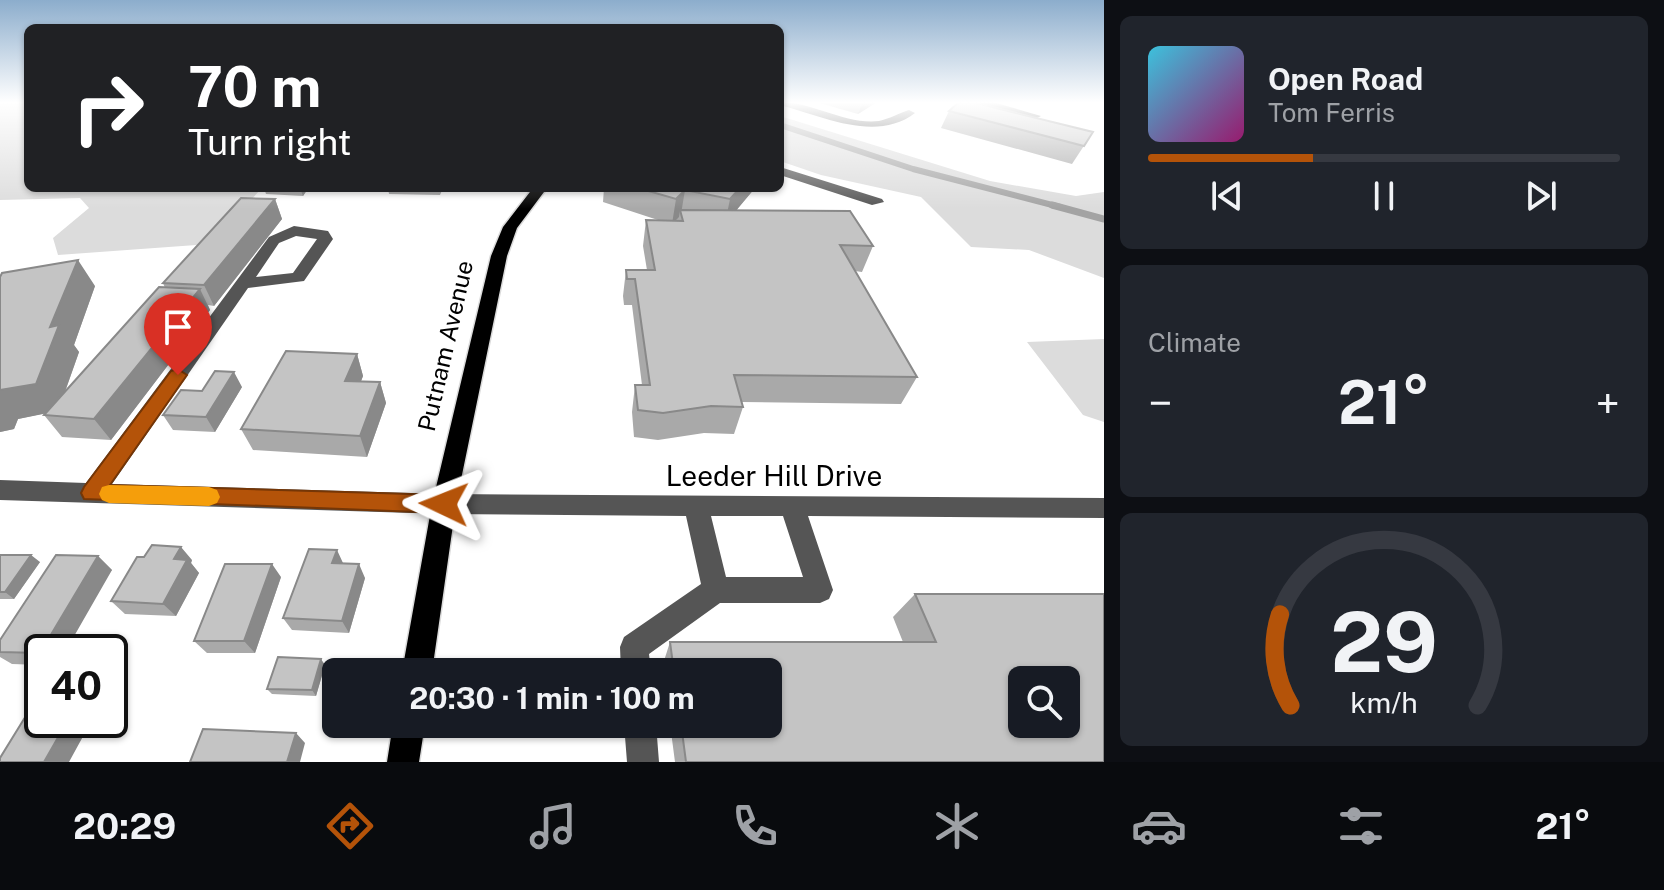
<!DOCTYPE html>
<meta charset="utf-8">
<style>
body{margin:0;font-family:"Public Sans",sans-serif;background:#20242c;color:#f1f3f6;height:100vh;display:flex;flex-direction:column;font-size:30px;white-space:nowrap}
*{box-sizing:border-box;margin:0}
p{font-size:26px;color:#9ea1a6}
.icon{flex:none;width:44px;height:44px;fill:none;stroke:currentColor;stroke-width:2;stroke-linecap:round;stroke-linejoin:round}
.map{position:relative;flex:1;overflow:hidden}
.side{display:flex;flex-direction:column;gap:16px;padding:16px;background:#0d0f14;width:560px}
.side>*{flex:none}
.top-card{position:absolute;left:24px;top:24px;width:760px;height:168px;border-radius:12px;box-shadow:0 2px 6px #0004;background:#202124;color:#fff;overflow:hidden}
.controls{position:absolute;left:1008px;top:666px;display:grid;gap:16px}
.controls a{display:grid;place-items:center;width:72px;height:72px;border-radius:12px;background:#171b24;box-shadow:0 2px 6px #0004;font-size:40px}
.speed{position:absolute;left:24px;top:634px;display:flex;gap:16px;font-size:40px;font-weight:700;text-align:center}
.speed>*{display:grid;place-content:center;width:104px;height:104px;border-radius:50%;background:#171b24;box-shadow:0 2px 6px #0004;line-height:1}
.speed .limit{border:4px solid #111;border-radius:12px;background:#fff;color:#111}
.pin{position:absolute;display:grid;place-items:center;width:68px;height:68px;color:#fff;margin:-82px -34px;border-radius:50% 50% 50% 0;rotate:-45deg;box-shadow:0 0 8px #0007}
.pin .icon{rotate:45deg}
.me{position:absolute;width:88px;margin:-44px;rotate:272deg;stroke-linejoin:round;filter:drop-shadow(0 0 6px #0008)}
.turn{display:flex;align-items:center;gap:28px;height:168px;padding:0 32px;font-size:36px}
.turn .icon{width:104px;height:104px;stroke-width:2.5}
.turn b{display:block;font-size:56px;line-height:68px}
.big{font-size:60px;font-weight:700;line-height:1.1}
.side .card{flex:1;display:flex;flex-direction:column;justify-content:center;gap:12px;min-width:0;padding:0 28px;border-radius:12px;background:#20242c}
.side .dial{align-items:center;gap:0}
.dial svg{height:208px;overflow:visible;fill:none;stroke:#363941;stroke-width:7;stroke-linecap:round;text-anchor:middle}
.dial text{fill:#f1f3f6;stroke:none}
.song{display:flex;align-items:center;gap:24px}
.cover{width:96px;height:96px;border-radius:12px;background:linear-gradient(135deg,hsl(190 70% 55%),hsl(320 70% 35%))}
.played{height:8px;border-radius:4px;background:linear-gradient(90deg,#b45309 35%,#363941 35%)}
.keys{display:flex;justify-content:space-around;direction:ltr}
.heat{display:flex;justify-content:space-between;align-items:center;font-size:44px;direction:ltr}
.trip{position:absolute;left:322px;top:658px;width:460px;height:80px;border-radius:12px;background:#171b24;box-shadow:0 2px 6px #0004;font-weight:700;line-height:80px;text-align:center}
.tab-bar{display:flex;height:128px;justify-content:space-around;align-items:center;background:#090b0e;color:#9ea1a6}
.tab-bar .icon{width:56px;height:56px}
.tab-bar .active{color:#b45309}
.tab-bar b{font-size:36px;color:#f1f3f6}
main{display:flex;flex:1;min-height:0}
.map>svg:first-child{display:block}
</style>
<main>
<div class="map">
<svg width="1104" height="762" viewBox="0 0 1104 762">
<rect width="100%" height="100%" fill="#fff"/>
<path fill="#dcdcdc" d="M0 102H28V188H262L210 244 58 255 53 238 89 208 80 198 0 200Z
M780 116 990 181 1076 196 1104 192V278L1029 250 971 247 921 197 821 175 780 161Z
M1104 339V422L1083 415 1027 342Z"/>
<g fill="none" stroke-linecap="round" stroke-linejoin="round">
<path stroke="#a3a3a3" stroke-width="6" d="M780 125 913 169 1060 207"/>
<path stroke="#a3a3a3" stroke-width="7" d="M1052 205 1104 219"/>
<g stroke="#dbdbdb" stroke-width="3">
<path id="major" d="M533 188H547L517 228 507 256 456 504 432 672H402L432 504 491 256 503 227Z
M393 724H425L419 762H387Z"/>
</g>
<path fill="#555" fill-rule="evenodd" d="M780 102C813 102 846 125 879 121 889 119 899 113 909 110L915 113C876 143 822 116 780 105Z
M974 102H993L1041 116 1035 119Z
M780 167 882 199 884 202 872 205 780 175Z
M294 226 328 231 333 239 304 281 248 288 112 484 444 494 1104 498V518L808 516 833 590 829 599 820 603H720L649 654 651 672H621L620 647 624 637 701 584 686 516 444 514 0 500V480L86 483 269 237ZM296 236 317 239 293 273 256 277 279 243ZM711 516H783L803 577H726Z
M624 724H656L659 762H627Z"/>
<use href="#major" fill="#000" fill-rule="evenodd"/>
</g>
<path fill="#a9a9a9" d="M816 102H877L858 114Z
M949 111 1093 132 1072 164 941 128Z
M264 188H349L340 192 307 190 303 196 266 194Z
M388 188H443L440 195 389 194Z
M604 188H755L736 210 873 246 862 272 855 271 917 377 901 404 742 402 743 407 734 434 704 433 658 440 634 437 632 412 635 385H642L632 305H624L623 296 626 270H647L643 246 646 220 661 221 603 202Z
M275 199 282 219 214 306 208 305 210 310 111 440 62 437 44 415 46 413 18 419 14 429 0 432V277L95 286 74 345 79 352 65 392 165 288 163 283Z
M357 354 363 376 361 381 380 382 386 403 367 457 253 450 241 429Z
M242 387 215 432 173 430 163 415 202 391Z
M0 555 40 562 14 599H0Z
M98 556 112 570 42 652V665L12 664 0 657V640Z
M192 560 191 563 199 573 176 616 125 614 111 601Z
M343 564 365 578 349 633 292 630 283 618Z
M281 577 255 653H207L194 641Z
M915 594 1104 762H675L670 724H768V672H664L663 664 670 642H903L893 617Z
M325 665 316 696 272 694 267 689Z"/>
<path fill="#898989" d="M863 102H877L858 114Z
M300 188H306L307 190 303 196Z
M740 188H755L725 224 730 199Z
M685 190 681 214 680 210 679 217 672 224 676 199Z
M275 199 282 219 214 306 204 285Z
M78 260 95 286 74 345 79 352 58 411 18 419 14 429 0 432V390Z
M200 289 210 310 111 440 94 419Z
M357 354 363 376 353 402 345 381Z
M234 372 242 387 215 432 206 417Z
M380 382 386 403 367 457 360 436Z
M181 547 192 560 191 563 199 573 176 616 163 604 174 559Z
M337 550 343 563H332Z
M31 555 40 562 14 599 5 592Z
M98 556 112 570 65 652H42V655L40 653Z
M272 564 281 577 255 653 244 641Z
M359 564 365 578 349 633 342 621Z
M321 659 325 665 316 696 312 690Z
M68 720H92L69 762H44Z
M296 733 305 743 300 762H287Z"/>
<path fill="#c4c4c4" stroke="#898989" stroke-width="2" fill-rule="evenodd" d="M959 102H972L1093 132 1084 146 949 111Z
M638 188H740L730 199 685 190 676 199Z
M241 198 275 199 204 285 163 283Z
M680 210 850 211 873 246 840 245 917 377 734 375 743 407 711 406 663 413 638 410 635 385H650L635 279H627L626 270H655L646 220 683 221Z
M78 260 50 327 59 325 36 384 0 390V277L2 273Z
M159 287 200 289 94 419 44 415Z
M286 351 357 354 345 381 380 382 360 436 241 429Z
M215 371 234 372 206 417 163 415 181 390 202 391Z
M152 545 181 547 174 559 187 560 163 604 111 601 137 557H144Z
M309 549 337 550 332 563 359 564 342 621 283 618Z
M0 555H31L5 592H0Z
M56 555 98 556 40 653 0 652V640Z
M225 564H272L244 641H194Z
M915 594H1104V762H686L681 724H768V672H674L670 642H936ZM1022 680H1066V724H1022Z
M278 657 321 659 312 690 267 689Z
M32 706 42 707V720H68L44 762H0V758Z
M203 729 296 733 287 762H190Z"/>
<linearGradient id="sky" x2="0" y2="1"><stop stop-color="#8cadcc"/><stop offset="0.49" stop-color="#fff"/><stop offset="1" stop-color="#fff" stop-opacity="0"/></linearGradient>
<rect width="1104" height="209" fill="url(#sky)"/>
<path fill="#b45309" stroke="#753606" stroke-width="2" d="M178 369 187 375 110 485 444 495 452 497 455 504 452 510 444 513 84 499 81 493 84 487 171 371Z"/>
<path fill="#f59e0b" d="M109 485 209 487 217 490 220 497 217 503 209 506 109 503 102 500 99 494 102 487Z"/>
<g text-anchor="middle" stroke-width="6" stroke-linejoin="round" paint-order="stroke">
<g font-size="24" fill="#000" stroke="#fff">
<text transform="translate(446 346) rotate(-77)" y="8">Putnam Avenue</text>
</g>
<g font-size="28" fill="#000" stroke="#fff">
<text x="774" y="486">Leeder Hill Drive</text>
</g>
</g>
</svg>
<div class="controls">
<a><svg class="icon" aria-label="search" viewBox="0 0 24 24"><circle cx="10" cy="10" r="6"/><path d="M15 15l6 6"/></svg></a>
</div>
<div class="speed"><div class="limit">40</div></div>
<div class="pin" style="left:178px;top:375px;background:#d93025"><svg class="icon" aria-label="arrive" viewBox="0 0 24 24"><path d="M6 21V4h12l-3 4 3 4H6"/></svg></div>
<svg class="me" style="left:444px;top:504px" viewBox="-20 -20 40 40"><path d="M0-17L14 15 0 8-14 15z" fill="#b45309" stroke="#fff" stroke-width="4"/></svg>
<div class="trip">20:30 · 1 min · 100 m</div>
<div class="top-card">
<div class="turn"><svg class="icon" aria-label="right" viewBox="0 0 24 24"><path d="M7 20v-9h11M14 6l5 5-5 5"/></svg><div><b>70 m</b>Turn right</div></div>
</div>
</div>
<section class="side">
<div class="card">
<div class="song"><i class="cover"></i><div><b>Open Road</b><p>Tom Ferris</p></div></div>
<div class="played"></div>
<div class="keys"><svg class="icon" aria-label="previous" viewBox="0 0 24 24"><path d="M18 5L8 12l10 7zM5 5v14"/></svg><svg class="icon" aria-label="pause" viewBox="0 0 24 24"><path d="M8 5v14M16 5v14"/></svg><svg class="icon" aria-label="next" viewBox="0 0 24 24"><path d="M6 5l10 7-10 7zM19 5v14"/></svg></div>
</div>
<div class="card"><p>Climate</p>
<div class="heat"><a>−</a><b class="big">21°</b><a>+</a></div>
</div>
<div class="card dial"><svg viewBox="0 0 100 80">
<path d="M14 69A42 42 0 1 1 86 69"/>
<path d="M14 69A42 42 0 0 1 10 34" stroke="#b45309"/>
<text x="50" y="56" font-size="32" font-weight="700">29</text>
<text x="50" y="72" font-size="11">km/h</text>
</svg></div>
</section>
</main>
<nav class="tab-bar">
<b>20:29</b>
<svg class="icon active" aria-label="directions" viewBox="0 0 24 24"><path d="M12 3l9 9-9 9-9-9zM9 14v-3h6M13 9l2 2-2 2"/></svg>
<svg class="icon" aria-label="music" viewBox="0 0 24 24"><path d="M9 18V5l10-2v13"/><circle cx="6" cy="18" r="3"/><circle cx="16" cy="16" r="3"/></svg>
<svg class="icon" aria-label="phone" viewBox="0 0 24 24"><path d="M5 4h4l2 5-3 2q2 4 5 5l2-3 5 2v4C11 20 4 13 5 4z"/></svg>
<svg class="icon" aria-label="climate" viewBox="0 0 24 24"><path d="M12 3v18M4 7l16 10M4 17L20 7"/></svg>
<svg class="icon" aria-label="car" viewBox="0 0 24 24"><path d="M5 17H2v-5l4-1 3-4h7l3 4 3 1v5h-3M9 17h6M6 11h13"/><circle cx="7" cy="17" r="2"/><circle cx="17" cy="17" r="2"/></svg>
<svg class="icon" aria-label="filters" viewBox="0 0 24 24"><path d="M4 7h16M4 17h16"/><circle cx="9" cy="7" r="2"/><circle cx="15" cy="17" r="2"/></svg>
<b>21°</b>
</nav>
